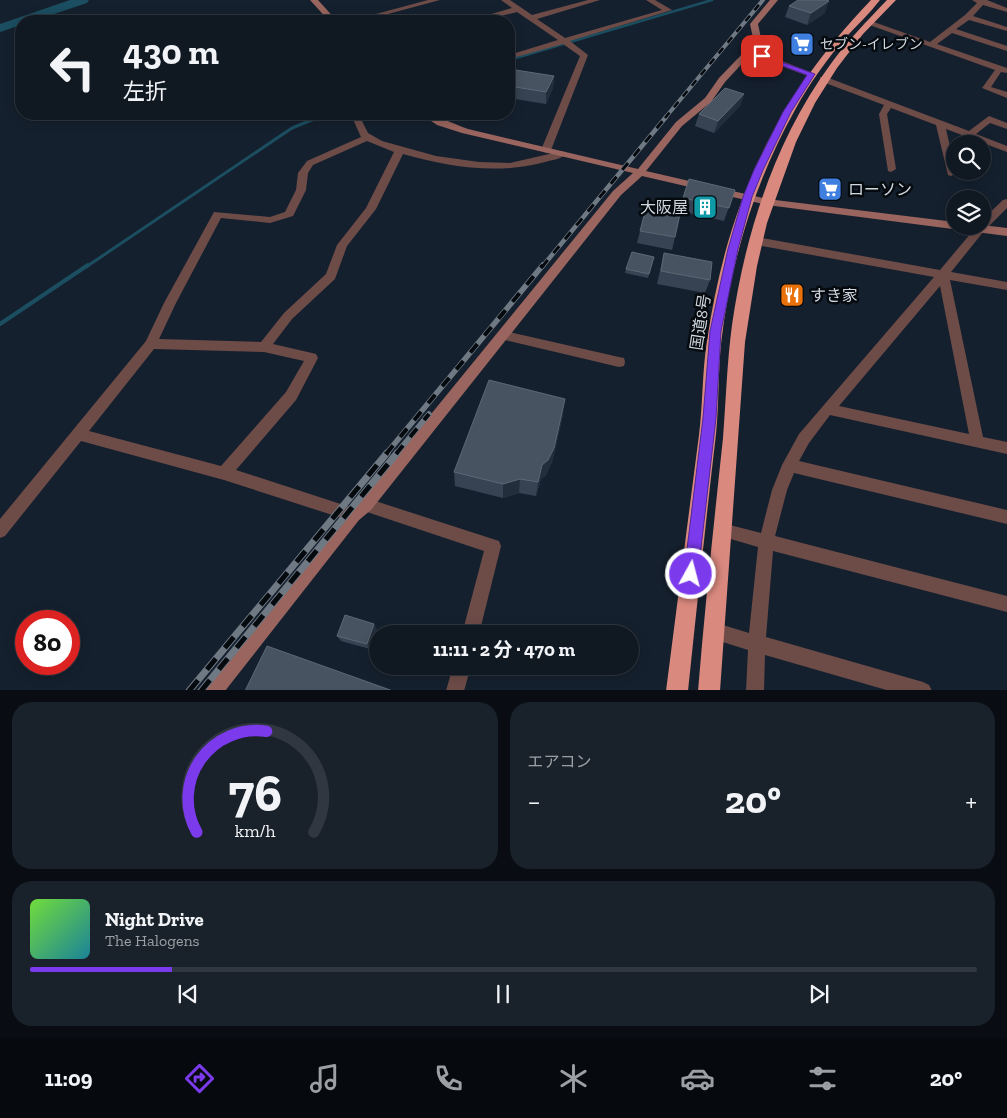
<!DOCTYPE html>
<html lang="ja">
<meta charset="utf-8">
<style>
body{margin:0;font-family:"Zilla Slab","Noto Sans JP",serif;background:#19212a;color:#f1f3f6;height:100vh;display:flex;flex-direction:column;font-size:19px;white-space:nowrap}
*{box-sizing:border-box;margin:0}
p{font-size:16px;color:#9ca0a5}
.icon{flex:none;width:28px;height:28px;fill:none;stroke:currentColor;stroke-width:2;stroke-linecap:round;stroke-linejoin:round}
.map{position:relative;height:690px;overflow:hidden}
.drawer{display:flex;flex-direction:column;gap:12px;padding:12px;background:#090d13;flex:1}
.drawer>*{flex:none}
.hud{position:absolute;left:15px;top:15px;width:500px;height:105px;border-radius:20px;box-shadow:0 2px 12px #0003,0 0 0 1px #303740;background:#101822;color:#f1f3f6;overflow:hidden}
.controls{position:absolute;left:946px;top:135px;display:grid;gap:10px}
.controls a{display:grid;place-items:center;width:45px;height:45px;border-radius:50%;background:#101822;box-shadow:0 2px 12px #0003,0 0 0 1px #303740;font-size:25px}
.speed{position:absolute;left:15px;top:610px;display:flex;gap:10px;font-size:25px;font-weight:700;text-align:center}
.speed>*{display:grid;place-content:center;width:65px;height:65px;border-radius:50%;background:#101822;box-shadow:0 2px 12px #0003,0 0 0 1px #303740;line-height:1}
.speed .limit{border:8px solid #d22;background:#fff;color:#111}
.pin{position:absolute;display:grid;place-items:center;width:42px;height:42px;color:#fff;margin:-21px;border-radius:10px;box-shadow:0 2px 8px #0006}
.me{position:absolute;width:55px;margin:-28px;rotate:7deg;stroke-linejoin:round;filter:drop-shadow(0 0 4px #0008)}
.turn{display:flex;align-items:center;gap:18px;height:105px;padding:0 25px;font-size:22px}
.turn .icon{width:65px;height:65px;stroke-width:2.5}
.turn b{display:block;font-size:35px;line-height:42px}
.big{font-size:38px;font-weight:700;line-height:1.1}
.drawer .tile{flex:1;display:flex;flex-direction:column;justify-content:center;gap:8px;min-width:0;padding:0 18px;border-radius:20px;background:#19212a}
.drawer .dial{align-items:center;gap:0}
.dial svg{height:130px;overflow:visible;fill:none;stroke:#303740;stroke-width:7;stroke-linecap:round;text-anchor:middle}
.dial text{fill:#f1f3f6;stroke:none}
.song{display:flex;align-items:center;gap:15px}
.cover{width:60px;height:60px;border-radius:8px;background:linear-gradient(135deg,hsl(100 70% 55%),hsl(190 70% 35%))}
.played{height:5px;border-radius:2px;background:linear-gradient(90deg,#7c3aed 15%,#303740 15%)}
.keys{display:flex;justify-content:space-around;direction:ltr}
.heat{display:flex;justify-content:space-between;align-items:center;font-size:28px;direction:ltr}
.drawer .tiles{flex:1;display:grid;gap:12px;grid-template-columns:1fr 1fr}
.tile:last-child{grid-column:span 2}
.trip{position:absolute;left:369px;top:625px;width:270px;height:50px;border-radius:25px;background:#101822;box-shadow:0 2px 12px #0003,0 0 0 1px #303740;font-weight:700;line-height:50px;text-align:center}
.menu{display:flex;height:80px;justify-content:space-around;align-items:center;background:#060a0e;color:#9ca0a5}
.menu .icon{width:35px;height:35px}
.menu .active{color:#7c3aed}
.menu b{font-size:22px;color:#f1f3f6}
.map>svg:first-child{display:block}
</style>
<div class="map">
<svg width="1007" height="691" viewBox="0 0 1007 691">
<rect width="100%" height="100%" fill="#15202e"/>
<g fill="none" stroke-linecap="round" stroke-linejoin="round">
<path stroke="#1b4e60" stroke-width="2.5" d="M509 60 712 0
M314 118 329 114"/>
<path stroke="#1b4e60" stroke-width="3" d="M86 267 292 128 319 117"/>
<path stroke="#1b4e60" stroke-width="4" d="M0 324 88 265"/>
<path fill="#1b4e60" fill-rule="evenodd" d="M70 0H89L87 3 33 21H21V25L0 32V24Z"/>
<path fill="#6d4c48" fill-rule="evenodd" d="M428 0H440L362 21H350Z
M501 0H510L532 15 588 0H600L537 19 565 38 662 10 646 0H655L672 10 570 41 588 55 551 150 546 153 541 150 580 56 563 44 509 59V55L558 40 517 12 480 21H468L512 8Z
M972 0H987L1007 8V12L983 5 973 16 1007 27V31L969 20 956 29 1007 46V51L952 33 937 44 1007 68V73L1001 72 991 87 1007 92V98L982 88 995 70 864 23 871 21 930 42 965 15 977 3Z
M746 49H752L815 74 808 76 746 53Z
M820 77H826L969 131 989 116 1007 123V129L990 123 976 134 1007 146V152L946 129 956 173 951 176 948 175 936 125 891 108 887 114 896 169 891 172 888 171 879 114 884 105 820 81Z
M356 114 360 117 368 133 382 141 436 156 479 162 510 163 562 151 567 154C561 159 552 160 545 162 498 175 449 167 403 154L376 209 347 246 335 279 292 319 273 344 312 353 316 354 318 358 296 400 236 470 359 510 362 515 359 520 354 522 224 480 81 441 5 536 0 538V519L146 341 164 303 214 212 270 217 285 212 296 190 298 173 307 161 361 137 352 117ZM367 141 394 152 366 208 337 245 326 274 284 313 261 342 159 339 176 303 221 218 270 223 293 216 306 190 308 173 313 165ZM154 349 264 352 304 361 286 392 221 466 89 431Z
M1007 199V208L984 231 951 272 1007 282V290L950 280 983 437 1007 442V454L830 415 809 443 799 461 1007 510V524L794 473 787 490 775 536 1007 596V612L773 551 766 637 923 682 929 685 932 691H890L765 655 764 691H746L748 650 707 637 704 631 707 625 713 622 749 633 758 547 717 535 714 530 717 525 722 523 761 533 772 490 782 465 799 434 934 277 757 245 752 241 757 237 940 270 976 227 982 226V220L1003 200ZM940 286 969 434 839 406Z
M505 331 619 357 624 358 625 362 624 366 619 367 501 339 499 336Z
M366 498 499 541 501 546 479 634H462L484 551 361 510 358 505 361 500Z
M453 666H471L464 691H446Z"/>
<path fill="#99655e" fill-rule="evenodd" d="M310 0H318L337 21H329Z
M770 0H778L758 24 761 38 752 53 725 82 711 102 682 126 646 171 767 199 955 222V226L982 225 1007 228V236L767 205 642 176 621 195 371 510 359 520 225 691H204L207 685 349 510 361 500 613 191 633 173 462 133 437 125 421 114C433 114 454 124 468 129L638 169 676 122 705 98 719 78 746 50 753 38 750 24Z"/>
<path fill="#da897e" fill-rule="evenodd" d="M871 0H880C870 13 858 24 847 36 827 59 809 84 795 110 755 181 730 263 721 344 718 374 719 404 716 434 706 520 697 605 688 691H666C677 605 688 520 699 435 703 404 702 372 707 341 727 204 775 100 871 0Z
M887 0H896L863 34 837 68 815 103 796 142 767 223 757 266 745 342 720 691H698C705 606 714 522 723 438 726 400 727 362 732 325 745 234 775 140 830 65 847 41 867 21 887 0Z"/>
<g stroke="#6f7984" stroke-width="4">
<path id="rail-far3" d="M665 118 763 0"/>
</g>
<g stroke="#6f7984" stroke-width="4.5">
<path id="rail-far2" d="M542 267 666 117"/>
</g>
<g stroke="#6f7984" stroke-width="5.5">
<path id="rail-far1" d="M386 454 543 265
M396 454 429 414"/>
</g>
<g stroke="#6f7984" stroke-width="7">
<path id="rail" d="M189 691 387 453
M201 691 397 453"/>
</g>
<use href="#rail-far3" stroke="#050a0f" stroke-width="2.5" stroke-dasharray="7" stroke-linecap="butt"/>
<use href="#rail-far2" stroke="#050a0f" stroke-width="3" stroke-dasharray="9" stroke-linecap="butt"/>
<use href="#rail-far1" stroke="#050a0f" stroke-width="4" stroke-dasharray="11" stroke-linecap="butt"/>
<use href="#rail" stroke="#050a0f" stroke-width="5" stroke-dasharray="14" stroke-linecap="butt"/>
</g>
<path fill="#374352" d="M789 6 825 13 807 25 785 17Z
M509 69 554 76 553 88 546 104 509 98Z
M744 94 740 106 714 133 695 126 699 114Z
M735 190 724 221 680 211 683 198Z
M640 231 675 237 672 250 637 243Z
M664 253 710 280 705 293 657 284Z
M654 257 648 278 625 273 626 269Z
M563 415 552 462 546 475 541 479 536 496 519 493 503 498 455 486 454 472Z
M377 629 370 649 341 641 337 636Z"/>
<path fill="#232e3d" d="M829 1 825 13 807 25 811 13Z
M554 76 553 88 546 104V92Z
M744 94 740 106 714 133 718 121Z
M565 399 563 415 552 462 546 475 541 479 536 496 538 482 542 465Z
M520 479 519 493 503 498V484Z
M374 624 377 629 370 649 367 644Z"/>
<path fill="#485361" stroke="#5d6875" d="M798 0H825L829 1 811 13 789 6Z
M509 69 554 76 546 92 509 86Z
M725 88 744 94 718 121 699 114Z
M689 179 735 190 729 208 683 198Z
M646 208 680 214 675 237 640 231Z
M632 252 654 257 649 274 626 269Z
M664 253 712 262 710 280 661 271Z
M489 380 565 399 554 448 548 460 542 465 538 482 520 479 503 484 454 472Z
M345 615 374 624 367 644 337 636Z
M267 646 393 691H245Z"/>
<path fill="#7c3aed" stroke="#51269a" d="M759 54 815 74 791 112 763 170 752 197 738 249 721 331 716 418 698 574 696 579 691 581 686 579 684 574 703 418 710 331 728 249 743 197 754 170 783 112 807 75 759 57Z"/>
<defs>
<g id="supermarket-square" transform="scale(1.25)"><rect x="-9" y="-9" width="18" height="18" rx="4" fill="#3f7fe0" stroke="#050a0f"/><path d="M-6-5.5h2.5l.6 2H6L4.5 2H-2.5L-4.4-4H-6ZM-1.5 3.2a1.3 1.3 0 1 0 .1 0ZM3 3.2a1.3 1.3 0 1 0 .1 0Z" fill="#fff"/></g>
<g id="building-square" transform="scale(1.25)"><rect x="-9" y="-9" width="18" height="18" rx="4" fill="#0f9aa8" stroke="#050a0f"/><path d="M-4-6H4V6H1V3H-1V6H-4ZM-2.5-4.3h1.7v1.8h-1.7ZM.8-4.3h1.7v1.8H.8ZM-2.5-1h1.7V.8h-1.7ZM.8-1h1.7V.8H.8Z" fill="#fff"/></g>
<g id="restaurant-square" transform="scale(1.25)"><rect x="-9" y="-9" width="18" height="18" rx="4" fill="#e8710a" stroke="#050a0f"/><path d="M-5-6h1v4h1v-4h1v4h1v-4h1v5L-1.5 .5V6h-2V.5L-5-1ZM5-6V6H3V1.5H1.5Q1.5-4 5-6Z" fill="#fff"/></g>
</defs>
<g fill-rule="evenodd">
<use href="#supermarket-square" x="802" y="44"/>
<use href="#supermarket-square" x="830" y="189"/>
<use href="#building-square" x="705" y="207"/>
<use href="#restaurant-square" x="792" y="295"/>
</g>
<g text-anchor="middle" stroke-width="5" stroke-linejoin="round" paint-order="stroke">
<g font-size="14" fill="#cfd7e0" stroke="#050a0f" text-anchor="start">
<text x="820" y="49">セブン-イレブン</text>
</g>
<g font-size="16" fill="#cfd7e0" stroke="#050a0f" text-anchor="start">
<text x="848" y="195">ローソン</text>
<text x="688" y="213" text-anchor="end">大阪屋</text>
<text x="810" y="301">すき家</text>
</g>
<g font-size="16" fill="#cfd7e0" stroke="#050a0f">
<text transform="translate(700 322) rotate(-81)" y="6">国道8号</text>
</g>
</g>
</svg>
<div class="controls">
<a><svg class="icon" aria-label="search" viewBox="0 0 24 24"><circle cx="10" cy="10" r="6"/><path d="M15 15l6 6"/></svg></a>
<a><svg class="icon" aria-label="layers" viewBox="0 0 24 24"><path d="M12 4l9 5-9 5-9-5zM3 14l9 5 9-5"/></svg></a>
</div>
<div class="speed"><div class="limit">80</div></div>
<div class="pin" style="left:762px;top:56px;background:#d93025"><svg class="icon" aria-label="arrive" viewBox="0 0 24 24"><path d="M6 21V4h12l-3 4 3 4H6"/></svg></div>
<svg class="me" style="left:691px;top:574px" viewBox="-20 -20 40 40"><circle r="17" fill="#7c3aed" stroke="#fff" stroke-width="3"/><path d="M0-11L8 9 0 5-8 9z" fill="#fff"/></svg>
<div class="trip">11:11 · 2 分 · 470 m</div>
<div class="hud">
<div class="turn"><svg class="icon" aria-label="left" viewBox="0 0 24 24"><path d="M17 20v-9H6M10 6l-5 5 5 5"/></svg><div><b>430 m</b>左折</div></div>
</div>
</div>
<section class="drawer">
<div class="tiles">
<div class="tile dial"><svg viewBox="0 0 100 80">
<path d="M14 69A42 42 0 1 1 86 69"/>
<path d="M14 69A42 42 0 0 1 57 7" stroke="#7c3aed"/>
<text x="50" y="56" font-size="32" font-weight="700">76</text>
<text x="50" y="72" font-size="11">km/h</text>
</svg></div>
<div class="tile"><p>エアコン</p>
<div class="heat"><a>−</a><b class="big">20°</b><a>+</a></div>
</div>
<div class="tile">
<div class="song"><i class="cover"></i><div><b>Night Drive</b><p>The Halogens</p></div></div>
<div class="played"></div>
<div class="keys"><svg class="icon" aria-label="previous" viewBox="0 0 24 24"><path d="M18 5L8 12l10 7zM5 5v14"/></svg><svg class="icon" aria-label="pause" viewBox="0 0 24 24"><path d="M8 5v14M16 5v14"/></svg><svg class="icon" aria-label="next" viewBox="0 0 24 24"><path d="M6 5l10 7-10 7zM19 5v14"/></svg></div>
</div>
</div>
</section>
<nav class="menu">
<b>11:09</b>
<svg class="icon active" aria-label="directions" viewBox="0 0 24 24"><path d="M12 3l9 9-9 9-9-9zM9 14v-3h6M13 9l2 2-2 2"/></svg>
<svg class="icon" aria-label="music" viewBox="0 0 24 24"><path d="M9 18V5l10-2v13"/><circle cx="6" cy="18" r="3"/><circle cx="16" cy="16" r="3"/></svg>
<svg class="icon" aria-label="phone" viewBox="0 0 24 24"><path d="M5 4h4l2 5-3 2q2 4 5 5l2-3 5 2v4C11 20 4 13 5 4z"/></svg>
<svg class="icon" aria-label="climate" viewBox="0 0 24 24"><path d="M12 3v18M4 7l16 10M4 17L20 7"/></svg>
<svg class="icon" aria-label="car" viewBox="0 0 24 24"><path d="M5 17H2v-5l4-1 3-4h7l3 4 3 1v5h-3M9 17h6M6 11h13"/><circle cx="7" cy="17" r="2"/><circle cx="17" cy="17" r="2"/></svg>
<svg class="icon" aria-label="filters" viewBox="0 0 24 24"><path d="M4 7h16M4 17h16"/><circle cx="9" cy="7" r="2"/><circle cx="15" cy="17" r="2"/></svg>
<b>20°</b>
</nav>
